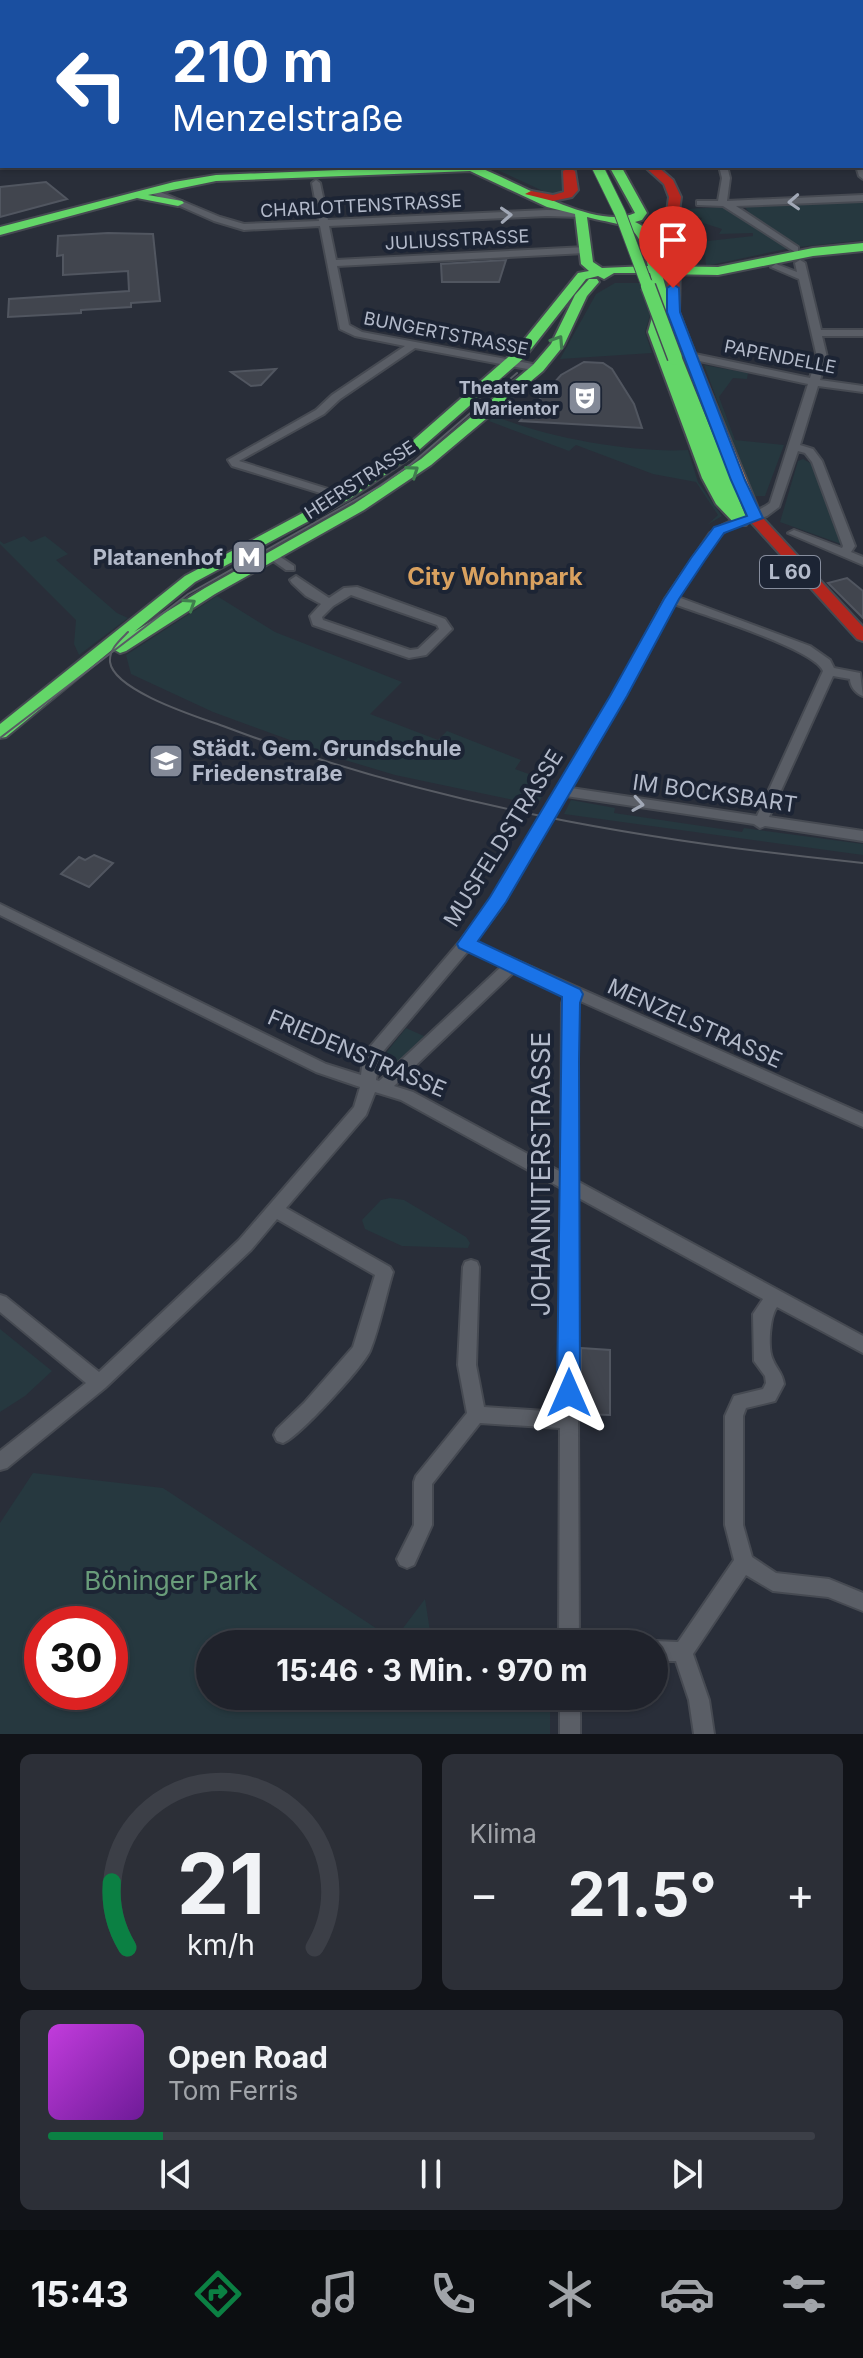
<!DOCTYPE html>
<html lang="de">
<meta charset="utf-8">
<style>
body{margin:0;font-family:Inter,sans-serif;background:#2c2f37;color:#f1f3f6;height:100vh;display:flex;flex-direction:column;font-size:30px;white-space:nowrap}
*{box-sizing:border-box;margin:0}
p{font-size:26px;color:#a1a4a9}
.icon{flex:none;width:44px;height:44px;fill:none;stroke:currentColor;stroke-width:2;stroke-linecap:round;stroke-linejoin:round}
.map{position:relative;height:1734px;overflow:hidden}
.side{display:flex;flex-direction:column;gap:20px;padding:20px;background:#111318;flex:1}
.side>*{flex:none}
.top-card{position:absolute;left:0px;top:0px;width:864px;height:168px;box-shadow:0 2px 6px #0004,0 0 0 2px #3c3f47;background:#1a4fa0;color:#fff;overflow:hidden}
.speed{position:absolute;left:24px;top:1606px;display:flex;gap:16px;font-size:40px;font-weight:700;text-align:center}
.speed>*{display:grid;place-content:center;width:104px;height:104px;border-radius:50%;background:#1f222b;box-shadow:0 2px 6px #0004,0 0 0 2px #3c3f47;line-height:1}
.speed .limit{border:12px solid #d22;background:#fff;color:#111}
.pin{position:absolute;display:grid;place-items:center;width:68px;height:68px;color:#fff;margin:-82px -34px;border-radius:50% 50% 50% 0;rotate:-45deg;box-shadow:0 0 8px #0007}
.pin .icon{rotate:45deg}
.me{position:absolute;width:88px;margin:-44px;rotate:0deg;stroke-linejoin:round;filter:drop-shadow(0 0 6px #0008)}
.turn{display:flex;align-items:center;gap:28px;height:168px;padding:0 40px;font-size:36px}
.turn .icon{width:104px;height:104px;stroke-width:2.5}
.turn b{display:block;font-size:56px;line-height:68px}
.big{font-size:60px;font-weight:700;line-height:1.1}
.side .card{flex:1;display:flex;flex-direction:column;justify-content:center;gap:12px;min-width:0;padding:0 28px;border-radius:12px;background:#2c2f37}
.side .dial{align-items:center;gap:0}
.dial svg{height:208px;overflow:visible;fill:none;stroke:#3c3f47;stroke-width:7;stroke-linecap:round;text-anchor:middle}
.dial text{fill:#f1f3f6;stroke:none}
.song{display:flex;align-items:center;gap:24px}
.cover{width:96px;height:96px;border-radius:12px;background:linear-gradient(135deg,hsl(290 70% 55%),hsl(280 70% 35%))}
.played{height:8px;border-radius:4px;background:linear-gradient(90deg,#0b8043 15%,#3c3f47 15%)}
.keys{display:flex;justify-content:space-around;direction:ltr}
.heat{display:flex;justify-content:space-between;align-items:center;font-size:44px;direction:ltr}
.side .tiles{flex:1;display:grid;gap:20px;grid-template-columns:1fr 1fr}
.card:last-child{grid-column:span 2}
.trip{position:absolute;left:196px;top:1630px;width:472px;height:80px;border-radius:40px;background:#1f222b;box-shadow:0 2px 6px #0004,0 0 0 2px #3c3f47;font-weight:700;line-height:80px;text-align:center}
.tabs{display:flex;height:128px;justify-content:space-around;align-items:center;background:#0c0e11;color:#a1a4a9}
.tabs .icon{width:56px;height:56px}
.tabs .selected{color:#0b8043}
.tabs b{font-size:36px;color:#f1f3f6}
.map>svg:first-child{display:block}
</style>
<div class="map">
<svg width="863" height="1734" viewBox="0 0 863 1734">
<rect width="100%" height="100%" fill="#292e39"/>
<path fill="#26383f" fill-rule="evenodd" d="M489 166H561L568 186 560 195 545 192Z
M863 201V240L799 247 753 218 745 207Z
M724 207 787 246 786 249 706 266 704 244 683 243 680 229 708 234 699 235V242L753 236V233L719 234 722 229 700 222 702 218 692 216 688 219 685 209Z
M615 283H641L651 312 645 332 652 353 560 359 596 294Z
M704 365 748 373 747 379 733 378 719 397 735 440 784 445 765 496H755L747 481Z
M495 416C547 438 632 453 688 450L698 482 722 516 707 525 718 515 696 482 653 474 576 445 569 451 489 421Z
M803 459 812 464 841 544 780 522 798 461Z
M24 536 31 542 45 536 68 554 56 560 117 613 128 618 79 655 74 644 76 620 0 544V541L4 544Z
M217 596 275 632 402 682 370 714 438 740 447 731 521 760 515 769 551 782 537 805 395 775 345 760 213 712 131 674 126 655Z
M571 800 615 808 614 813 742 832 744 828 863 844V855L564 814Z
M406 1028 426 1037 395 1068 386 1062 385 1054Z
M390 1198 404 1200 466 1237 470 1243 468 1248 402 1246 365 1229 362 1220 381 1200Z
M0 1329 52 1371 25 1396 0 1412Z
M33 1473 163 1488 394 1640 425 1599 432 1644H210V1696H443L446 1706 550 1710V1734H0V1523ZM110 1624V1692H42V1624Z"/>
<path fill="#41454e" stroke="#515660" stroke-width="2" d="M46 182 67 199 0 217V187Z
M108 233 153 234 160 301 131 303V307L81 310V313L8 317 9 299 129 291 128 271 63 275V255L57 256 58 236Z
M506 260 499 282H442L441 264Z
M584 362 603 363 612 369 634 404 642 428 520 421 561 375Z
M276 369 261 385 251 386 231 372Z
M847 578 863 591V618L828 583Z
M94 855 113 863 89 887 61 874 79 857 85 860Z
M581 1348 610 1350V1415L581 1414Z"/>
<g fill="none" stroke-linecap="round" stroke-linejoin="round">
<g stroke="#464a52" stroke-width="4">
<path id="street" d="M0 45H2V49H0Z
M862 69H863V73H862Z
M863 114V120L862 121V115Z
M862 164H863V179L859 176 856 166H862Z
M719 166H727L730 178 727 201 863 195V201L736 206 798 247V251L795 252 723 206 697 205V201H718L722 178Z
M316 180 320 183 328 220 547 210 581 211 586 214 581 217 547 216 329 226 336 260 585 247 590 250 585 253 337 266 349 325 362 332 538 365 543 368 538 371 415 348 340 399 324 414 239 461 347 495 349 497 343 500 232 466 228 460 316 410 332 395 405 346 355 336 340 329 320 226 244 230 214 221 146 191 153 189 220 217 244 224 319 221 312 183Z
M800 260 805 263 821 330H863V336H822L827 357 820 380 863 386V392L818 386 800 445 813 449 822 461 855 546 851 552 863 557V565L788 533 794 530 842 548 843 546 812 462 805 453 798 451 779 507 767 516 728 529 718 537 678 597 810 646 830 660 834 668 860 673 863 696C856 694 850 686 850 679L833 676 769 817 863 831V841L765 826 760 828 754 824 566 796 502 906 475 942 863 1114V1127L578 1000 577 1181 863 1336V1353L777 1307C770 1316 767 1348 773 1360 777 1370 782 1372 784 1384L775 1401 746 1408 743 1416V1525L752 1557 776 1573 829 1579 863 1593V1611L828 1597 773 1591 746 1575 693 1654 709 1700 714 1734H694L689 1700 676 1661H654V1644H648L654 1641 678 1642 734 1560 725 1525V1416L734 1396 763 1389 766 1383 765 1376 754 1361 753 1314 763 1299 577 1197 579 1644H559L560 1428 480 1423 432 1484V1525L414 1565 407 1568 400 1565 397 1559 414 1525V1482L416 1476 467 1413 458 1365 463 1267 465 1262 471 1260 477 1262 479 1267 476 1365 484 1407 560 1412 561 1188 401 1100 375 1092 366 1115 286 1208 390 1267 393 1272C385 1298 380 1326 370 1351 363 1367 298 1438 283 1443L277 1441 274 1435 277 1429 304 1403 353 1347 375 1275 277 1219 251 1250 105 1388 7 1468 0 1470V1451L86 1383 0 1312V1295L6 1297 99 1372 239 1240 354 1107 360 1087 316 1072 0 915V904L326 1064 361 1075 363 1059 369 1048 461 940 492 899 613 696 665 599 710 533C728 518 751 517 770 503L808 384 690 359 685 356 690 353 810 378 817 357 799 279 771 267 776 264 797 272 795 263ZM674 604C701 614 815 649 823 671L757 816 571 788 625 696ZM468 951 502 966 379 1081 376 1080 380 1055ZM514 972 565 994 562 1003 561 1172 413 1092 394 1086Z
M273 552 294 566V570H286L269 558 267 556Z
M296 576 329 598 344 588 357 587 445 619 452 629 426 655 409 658 313 625 310 616 321 604 306 596 292 583 290 580ZM351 595 437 625 439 629 418 649 410 650 323 620 322 617 333 606Z
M560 1696H580V1734H560Z"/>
</g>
<g stroke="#464a52" stroke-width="4">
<path id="fast" d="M0 33H2V39H0Z
M436 166C450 166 468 163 480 168 518 182 597 231 635 213L609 166H621L647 213 642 220 635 222C653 229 656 249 661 266L718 267 813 248 863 243V251L813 256 718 275 662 274 669 300 660 332 670 356 675 354 682 358 748 522 746 525H736L716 504 702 478 648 332 657 300 650 273H614L604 279 598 276 586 279 525 357 411 457 348 500 195 582 134 632 205 588 354 504 421 459 533 365 551 344 575 295 589 279H597L599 282 587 296 564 345 543 371 431 465 364 510 215 594 126 651 120 653 113 649 6 737 0 738V724L185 576 338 494 401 451 515 351 578 273 589 271 581 264 575 214 547 207 470 171 216 181 148 195 182 201 184 203 178 206 137 198 0 235V227L174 182 216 175ZM587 217C629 228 637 220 648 266L602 268 593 262Z"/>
</g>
<g stroke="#464a52" stroke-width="4">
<path id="slow" d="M443 0H454L456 2H445Z
M862 55H863V61H862Z
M684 337 690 341 762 518 760 521H750L748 518 678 341Z"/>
</g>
<g stroke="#464a52" stroke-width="4">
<path id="jam" d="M644 166H657L673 180 681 197 676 233 680 264 679 312 690 341 684 345 678 341 667 312 668 264 664 233 669 197 664 184Z
M569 168 575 171 578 190 572 197 553 201 525 194 531 191 553 195 564 192 563 171Z
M755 514 760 515 863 627V641L857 639 750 521V515Z"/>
</g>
<use href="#street" fill="#5a5e66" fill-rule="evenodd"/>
<use href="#fast" fill="#63d668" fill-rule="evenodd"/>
<use href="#slow" fill="#ff974d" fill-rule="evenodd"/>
<use href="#jam" fill="#b3261e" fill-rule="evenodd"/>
<path stroke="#585c64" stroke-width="2" d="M128 632C120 640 109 649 110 662 114 691 198 717 223 726 430 804 644 841 863 863
M0 738 188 594 380 486 411 464 517 373"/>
<g stroke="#464a54" stroke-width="13" stroke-linecap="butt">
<path id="fast-bridge-far1" d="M597 166 620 213 648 288"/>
</g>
<g stroke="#464a54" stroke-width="17" stroke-linecap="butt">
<path id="fast-bridge" d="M648 286 675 358"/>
</g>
<use href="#fast-bridge-far1" stroke="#63d668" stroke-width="11"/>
<use href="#fast-bridge" stroke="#63d668" stroke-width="14"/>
</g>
<defs><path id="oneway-chevron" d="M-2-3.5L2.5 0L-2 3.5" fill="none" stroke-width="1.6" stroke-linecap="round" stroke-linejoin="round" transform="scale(2)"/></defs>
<g stroke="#a1a8b6">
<use href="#oneway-chevron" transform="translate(794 202) rotate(177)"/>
<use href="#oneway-chevron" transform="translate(506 215) rotate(-3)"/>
<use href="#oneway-chevron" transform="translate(638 804) rotate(9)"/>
</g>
<g stroke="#407d4e">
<use href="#oneway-chevron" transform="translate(558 341) rotate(-57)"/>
<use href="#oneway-chevron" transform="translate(413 471) rotate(-35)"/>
<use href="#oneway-chevron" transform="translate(190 604) rotate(-33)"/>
</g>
<path fill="#1a73e8" stroke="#114b97" stroke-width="2" d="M673 284 679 288 680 312 745 480 763 518 724 533 705 560 679 599 627 696 506 902 478 941 580 989 583 994 580 1003 579 1060 580 1393 577 1400 569 1403 560 1400 557 1393 562 997 459 948 457 944 490 897 610 696 664 599 691 558 714 527 747 516 731 480 667 312V288Z"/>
<defs>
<g id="theatre-square" transform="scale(1.8)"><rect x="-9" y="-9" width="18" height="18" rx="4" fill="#838997" stroke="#1c2434"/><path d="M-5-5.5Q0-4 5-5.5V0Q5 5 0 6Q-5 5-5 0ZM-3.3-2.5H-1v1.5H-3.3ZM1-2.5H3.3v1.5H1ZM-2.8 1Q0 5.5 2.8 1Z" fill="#fff"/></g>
<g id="metro-square" transform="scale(1.8)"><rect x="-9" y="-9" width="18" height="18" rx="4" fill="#838997" stroke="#1c2434"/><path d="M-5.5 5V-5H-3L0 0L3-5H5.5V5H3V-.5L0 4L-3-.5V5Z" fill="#fff"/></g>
<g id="school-square" transform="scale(1.8)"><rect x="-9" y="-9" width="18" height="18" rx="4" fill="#838997" stroke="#1c2434"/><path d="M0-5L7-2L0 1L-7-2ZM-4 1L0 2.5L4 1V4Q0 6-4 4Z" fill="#fff"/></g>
</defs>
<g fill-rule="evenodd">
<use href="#theatre-square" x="585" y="398"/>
<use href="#metro-square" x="249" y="557"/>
<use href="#school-square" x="166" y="761"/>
</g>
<g text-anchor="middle" stroke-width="8" stroke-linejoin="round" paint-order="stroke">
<g font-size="18" fill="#b3baca" stroke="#1c2434">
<text transform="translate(361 206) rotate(-3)" y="6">CHARLOTTENSTRASSE</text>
<text transform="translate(457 240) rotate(-3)" y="6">JULIUSSTRASSE</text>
<text transform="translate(446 334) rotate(11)" y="6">BUNGERTSTRASSE</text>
<text transform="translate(780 357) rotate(11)" y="6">PAPENDELLE</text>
<text transform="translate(360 480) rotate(-33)" y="6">HEERSTRASSE</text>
</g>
<g font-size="18" font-weight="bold" fill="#b3baca" stroke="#1c2434" text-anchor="end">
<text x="559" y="394">Theater am<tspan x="559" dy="21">Marientor</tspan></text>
</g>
<rect fill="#1c2434" stroke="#868d9d" stroke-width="2" x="760" y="556" width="60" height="32" rx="6"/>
<g font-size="20" font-weight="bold" fill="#b3baca">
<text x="790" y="579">L 60</text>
</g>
<g font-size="22" font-weight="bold" fill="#b3baca" stroke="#1c2434" text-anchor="end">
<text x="223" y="565">Platanenhof</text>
<text x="192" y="756" text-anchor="start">Städt. Gem. Grundschule<tspan x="192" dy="25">Friedenstraße</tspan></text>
</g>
<g font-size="22" fill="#b3baca" stroke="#1c2434">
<text transform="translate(715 793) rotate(8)" y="8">IM BOCKSBART</text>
<text transform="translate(503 838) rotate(-58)" y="8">MUSFELDSTRASSE</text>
<text transform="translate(695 1023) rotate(24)" y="8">MENZELSTRASSE</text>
<text transform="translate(357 1053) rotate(23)" y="8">FRIEDENSTRASSE</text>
</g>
<g font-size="24" font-weight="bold" fill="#d9a15f" stroke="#1c2434">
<text x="495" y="585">City Wohnpark</text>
</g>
<g font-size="26" fill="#b3baca" stroke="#1c2434">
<text transform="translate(541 1174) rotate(-90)" y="9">JOHANNITERSTRASSE</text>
</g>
<g font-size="26" fill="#699c7a" stroke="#1c2434">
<text x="171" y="1590">Böninger Park</text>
</g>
</g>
</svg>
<div class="speed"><div class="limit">30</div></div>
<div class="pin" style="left:673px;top:288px;background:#d93025"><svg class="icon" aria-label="arrive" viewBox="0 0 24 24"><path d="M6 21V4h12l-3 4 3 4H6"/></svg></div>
<svg class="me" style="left:569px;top:1393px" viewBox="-20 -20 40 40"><path d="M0-17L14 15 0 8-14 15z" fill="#1a73e8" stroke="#fff" stroke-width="4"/></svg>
<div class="trip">15:46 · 3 Min. · 970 m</div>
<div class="top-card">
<div class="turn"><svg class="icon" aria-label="left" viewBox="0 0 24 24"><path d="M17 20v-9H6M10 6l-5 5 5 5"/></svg><div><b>210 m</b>Menzelstraße</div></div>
</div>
</div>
<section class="side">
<div class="tiles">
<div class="card dial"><svg viewBox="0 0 100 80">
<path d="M14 69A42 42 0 1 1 86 69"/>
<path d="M14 69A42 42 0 0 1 8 44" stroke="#0b8043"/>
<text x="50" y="56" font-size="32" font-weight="700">21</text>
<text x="50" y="72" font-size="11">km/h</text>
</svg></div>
<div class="card"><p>Klima</p>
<div class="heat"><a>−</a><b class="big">21.5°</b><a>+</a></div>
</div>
<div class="card">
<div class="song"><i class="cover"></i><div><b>Open Road</b><p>Tom Ferris</p></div></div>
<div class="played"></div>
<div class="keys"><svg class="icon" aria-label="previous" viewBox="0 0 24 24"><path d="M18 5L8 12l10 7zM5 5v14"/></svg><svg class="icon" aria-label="pause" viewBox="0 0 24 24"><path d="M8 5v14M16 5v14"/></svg><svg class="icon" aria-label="next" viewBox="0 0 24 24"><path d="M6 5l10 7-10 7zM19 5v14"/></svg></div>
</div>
</div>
</section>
<nav class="tabs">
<b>15:43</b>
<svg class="icon selected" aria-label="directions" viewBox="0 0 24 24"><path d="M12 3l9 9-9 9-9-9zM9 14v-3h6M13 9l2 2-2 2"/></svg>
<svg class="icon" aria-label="music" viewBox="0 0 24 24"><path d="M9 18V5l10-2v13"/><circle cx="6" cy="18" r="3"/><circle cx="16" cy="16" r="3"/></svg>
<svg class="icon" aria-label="phone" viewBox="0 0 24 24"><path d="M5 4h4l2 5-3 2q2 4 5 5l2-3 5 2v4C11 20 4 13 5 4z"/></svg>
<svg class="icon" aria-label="climate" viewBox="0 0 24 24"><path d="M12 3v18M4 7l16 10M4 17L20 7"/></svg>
<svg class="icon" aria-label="car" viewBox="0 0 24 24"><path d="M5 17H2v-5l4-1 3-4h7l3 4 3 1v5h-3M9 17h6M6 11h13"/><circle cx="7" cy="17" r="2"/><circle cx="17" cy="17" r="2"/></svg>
<svg class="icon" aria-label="filters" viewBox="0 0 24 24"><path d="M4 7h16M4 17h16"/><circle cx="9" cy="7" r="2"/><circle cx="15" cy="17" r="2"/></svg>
</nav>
